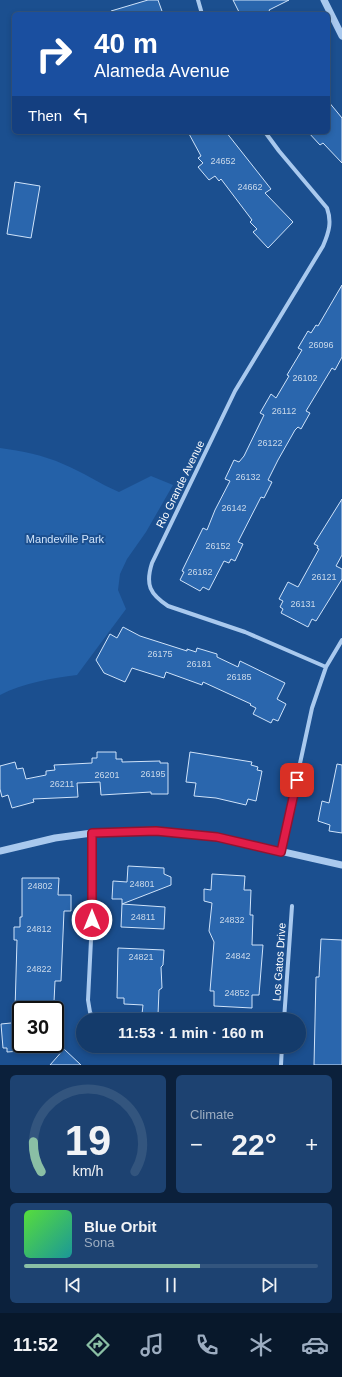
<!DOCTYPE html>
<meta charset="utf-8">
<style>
body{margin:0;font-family:Arial,sans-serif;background:#1d4271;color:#f1f3f6;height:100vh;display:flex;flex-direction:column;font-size:15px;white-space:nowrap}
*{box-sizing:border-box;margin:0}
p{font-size:13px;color:#9dadc1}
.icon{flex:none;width:22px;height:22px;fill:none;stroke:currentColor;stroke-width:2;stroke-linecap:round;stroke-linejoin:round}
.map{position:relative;height:1065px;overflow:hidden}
.details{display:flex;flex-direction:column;gap:10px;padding:10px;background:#0b203b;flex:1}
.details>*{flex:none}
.top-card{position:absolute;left:12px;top:12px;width:318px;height:122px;border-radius:6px;box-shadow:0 2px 6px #0003,0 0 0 1px #33557e;background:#1a4fa0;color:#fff;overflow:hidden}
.speed{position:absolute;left:12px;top:1001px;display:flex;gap:8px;font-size:20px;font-weight:700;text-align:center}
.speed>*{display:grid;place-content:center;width:52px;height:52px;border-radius:50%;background:#143b6b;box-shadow:0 2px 6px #0003,0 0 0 1px #33557e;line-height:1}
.speed .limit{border:2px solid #111;border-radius:6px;background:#fff;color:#111}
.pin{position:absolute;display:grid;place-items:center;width:34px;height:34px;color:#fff;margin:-17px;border-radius:8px;box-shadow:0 2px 6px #0006}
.me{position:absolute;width:44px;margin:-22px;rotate:0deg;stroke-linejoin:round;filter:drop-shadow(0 0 3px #0008)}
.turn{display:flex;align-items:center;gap:14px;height:84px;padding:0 16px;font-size:18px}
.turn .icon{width:52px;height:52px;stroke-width:2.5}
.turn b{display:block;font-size:28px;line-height:34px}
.then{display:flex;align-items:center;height:38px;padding:0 16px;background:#0003;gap:8px;font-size:15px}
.big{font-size:30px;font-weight:800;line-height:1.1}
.details .tile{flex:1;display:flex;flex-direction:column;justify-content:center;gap:6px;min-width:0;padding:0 14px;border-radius:6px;background:#1d4271}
.details .dial{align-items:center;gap:0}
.dial svg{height:104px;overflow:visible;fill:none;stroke:#33557e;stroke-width:7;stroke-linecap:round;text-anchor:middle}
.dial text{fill:#f1f3f6;stroke:none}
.song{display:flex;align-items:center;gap:12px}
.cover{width:48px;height:48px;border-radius:6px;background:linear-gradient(135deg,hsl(110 70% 55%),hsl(180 70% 35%))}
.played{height:4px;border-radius:2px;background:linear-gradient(90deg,#8abfa5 60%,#33557e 60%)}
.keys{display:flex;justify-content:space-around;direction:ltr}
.heat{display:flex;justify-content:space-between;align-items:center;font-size:22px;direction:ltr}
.details .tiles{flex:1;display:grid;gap:10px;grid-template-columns:1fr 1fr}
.tile:last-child{grid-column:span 2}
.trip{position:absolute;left:76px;top:1013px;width:230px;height:40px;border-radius:20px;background:#143b6b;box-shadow:0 2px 6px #0003,0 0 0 1px #33557e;font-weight:800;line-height:40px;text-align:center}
.tab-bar{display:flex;height:64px;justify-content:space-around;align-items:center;background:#08182b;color:#9dadc1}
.tab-bar .icon{width:28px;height:28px}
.tab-bar .current{color:#8abfa5}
.tab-bar b{font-size:18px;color:#f1f3f6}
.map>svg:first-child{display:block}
</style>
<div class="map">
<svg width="342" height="1065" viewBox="0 0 342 1065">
<rect width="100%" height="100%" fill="#1b4f8f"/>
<path fill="#2461a8" d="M0 448C22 451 43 455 63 464 83 472 100 484 119 492L151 476 173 485 146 532 127 559 120 574 118 590 126 609 77 675C52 678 23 683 0 695Z"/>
<path fill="#2a66ad" stroke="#cfe3fa" d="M148 0H158L163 14H112L111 11Z
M233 0H289L269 10 271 14H240Z
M328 101 342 118V163L323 143 320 145 308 132H328Z
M188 132H226L271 189 265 193 293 222 268 248 253 232 257 229 250 222 252 220 221 179 219 181 215 176 209 180 198 167 203 163 198 158 201 156Z
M15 182 40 186 31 238 7 234Z
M342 285V357L335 370 332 368 306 411 310 413 301 429 298 427 295 430 278 460 268 480 272 482 264 498 261 497 238 542 243 544 235 561 231 559 229 563 224 561 209 590 203 587 200 591 180 580 184 572 182 571 203 528 207 530 215 510 230 481 225 479 234 460 239 462 244 456 264 415 260 413 271 394 276 398 289 376 287 375 302 350 298 348 308 331 311 333 316 325 318 326Z
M342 499V555L336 566 342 569V579L316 621 312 619 308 627 281 613 283 609 280 607 283 601 279 599 288 582 298 587 319 549 317 548 318 546 314 544Z
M123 627 140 636 187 651V649L196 652 197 648 217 654V657L238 667 240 661 285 683 277 699 286 704 278 721 273 719 271 723 253 714 256 708 250 705 251 704 203 682 202 685 166 672 164 678 132 668 125 682 104 673 96 660 110 634 117 638Z
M97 752H116V759H122V762L160 761V763H168V794H151V792L101 795 100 782 77 783 78 797 33 799 34 802 12 808 8 795 2 797 0 789V766L15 762 17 769 23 768 26 779 46 775V771L55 770 54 765 92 763V758H97Z
M190 752 252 762 251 765 258 767 257 770 262 771 256 801 248 799 246 805 216 798 194 796 196 783 186 782Z
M337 764 342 765V833L329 831 330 825 318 821 322 801 329 803Z
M128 866 164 868V874L171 877V885L122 904V899H112L113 881 127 882Z
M212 874 245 876 244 890H251L250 915H253L252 945H263L259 995H252V1008L214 1006V991H210L214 942 209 931 212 903 204 901V889L211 890Z
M22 878H59L58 895H71V911H64L61 981H55L54 1002H47V1010H15L17 940H14V927H20V917H22Z
M122 904 165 907 164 929 121 927Z
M321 939 342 940V1065H314L316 977H319Z
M118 948 164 950 163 965 161 967 162 988 159 990 158 1015 142 1014 143 1005 124 1004V998H117Z
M21 1022V1051L7 1052V1048H3L1 1024Z
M64 1049 81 1065H50Z"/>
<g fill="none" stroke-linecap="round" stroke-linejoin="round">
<path stroke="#a9c9ee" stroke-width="4" d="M198 0 202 14
M265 132 279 151 327 208C332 222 329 232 323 246L235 391 152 563C145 585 150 594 168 606L245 632 326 667
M92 833V920L88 1000 90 1012 94 1020
M281 851 312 708 326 667 342 640
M284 1020 292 906
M281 1065 282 1046"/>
<path stroke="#a9c9ee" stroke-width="7" d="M324 0 342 36
M0 851 55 838 92 833 156 831 217 837 342 865"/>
</g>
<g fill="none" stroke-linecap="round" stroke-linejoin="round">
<g stroke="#92132f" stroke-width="10">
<path id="route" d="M92 920V833L156 831 217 837 281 852 297 780"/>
</g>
<use href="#route" stroke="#e11d48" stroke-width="7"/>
</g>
<g text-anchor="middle" stroke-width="4" stroke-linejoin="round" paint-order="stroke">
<g font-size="9" fill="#cad9ea">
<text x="223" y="164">24652</text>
<text x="250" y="190">24662</text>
<text x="321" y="348">26096</text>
<text x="305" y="381">26102</text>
<text x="284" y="414">26112</text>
<text x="270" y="446">26122</text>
<text x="248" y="480">26132</text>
<text x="234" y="511">26142</text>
<text x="218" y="549">26152</text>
<text x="200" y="575">26162</text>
<text x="324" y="580">26121</text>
<text x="303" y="607">26131</text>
<text x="160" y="657">26175</text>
<text x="199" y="667">26181</text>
<text x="239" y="680">26185</text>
<text x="153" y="777">26195</text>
<text x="107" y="778">26201</text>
<text x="62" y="787">26211</text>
<text x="142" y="887">24801</text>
<text x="40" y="889">24802</text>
<text x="143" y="920">24811</text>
<text x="232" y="923">24832</text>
<text x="39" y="932">24812</text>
<text x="238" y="959">24842</text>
<text x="141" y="960">24821</text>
<text x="39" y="972">24822</text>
<text x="237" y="996">24852</text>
</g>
<g font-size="11" fill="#fff" stroke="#1b4f8f">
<text transform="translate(180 484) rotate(-64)" y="4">Rio Grande Avenue</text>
<text transform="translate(279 962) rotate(-86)" y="4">Los Gatos Drive</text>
</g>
<g font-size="11" fill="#cfe3fa" stroke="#1b4f8f">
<text x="65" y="543">Mandeville Park</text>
</g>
</g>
</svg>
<div class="speed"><div class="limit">30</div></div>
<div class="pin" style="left:297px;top:780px;background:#d93025"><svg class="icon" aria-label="arrive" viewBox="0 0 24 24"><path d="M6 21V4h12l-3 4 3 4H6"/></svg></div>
<svg class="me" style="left:92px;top:920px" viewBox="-20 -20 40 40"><circle r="17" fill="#e11d48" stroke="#fff" stroke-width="3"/><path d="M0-11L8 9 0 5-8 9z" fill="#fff"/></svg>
<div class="trip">11:53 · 1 min · 160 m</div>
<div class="top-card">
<div class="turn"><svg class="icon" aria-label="right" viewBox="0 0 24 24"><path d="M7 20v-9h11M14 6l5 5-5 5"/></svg><div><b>40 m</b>Alameda Avenue</div></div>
<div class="then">Then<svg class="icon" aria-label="left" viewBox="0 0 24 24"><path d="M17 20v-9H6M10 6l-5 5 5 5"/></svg></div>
</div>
</div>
<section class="details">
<div class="tiles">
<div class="tile dial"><svg viewBox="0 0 100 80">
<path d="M14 69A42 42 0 1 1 86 69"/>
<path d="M14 69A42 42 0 0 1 8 46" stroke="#8abfa5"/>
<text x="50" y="56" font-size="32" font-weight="700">19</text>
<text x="50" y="72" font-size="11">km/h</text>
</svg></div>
<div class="tile"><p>Climate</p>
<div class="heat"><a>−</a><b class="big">22°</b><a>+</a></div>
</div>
<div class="tile">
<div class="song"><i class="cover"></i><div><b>Blue Orbit</b><p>Sona</p></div></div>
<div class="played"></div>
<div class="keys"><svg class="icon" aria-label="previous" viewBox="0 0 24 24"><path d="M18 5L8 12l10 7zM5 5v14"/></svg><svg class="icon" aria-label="pause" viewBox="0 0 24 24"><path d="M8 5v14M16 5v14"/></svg><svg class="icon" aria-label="next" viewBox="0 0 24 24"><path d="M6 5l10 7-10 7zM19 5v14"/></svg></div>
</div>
</div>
</section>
<nav class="tab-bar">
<b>11:52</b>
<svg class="icon current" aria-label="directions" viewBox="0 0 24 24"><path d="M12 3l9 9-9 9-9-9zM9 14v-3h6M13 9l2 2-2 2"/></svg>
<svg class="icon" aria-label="music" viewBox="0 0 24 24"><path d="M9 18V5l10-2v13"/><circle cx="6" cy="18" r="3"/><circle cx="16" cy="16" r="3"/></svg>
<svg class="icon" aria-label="phone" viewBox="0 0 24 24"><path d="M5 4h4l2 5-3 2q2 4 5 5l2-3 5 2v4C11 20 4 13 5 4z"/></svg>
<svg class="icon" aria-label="climate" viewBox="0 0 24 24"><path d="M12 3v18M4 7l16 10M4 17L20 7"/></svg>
<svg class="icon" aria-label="car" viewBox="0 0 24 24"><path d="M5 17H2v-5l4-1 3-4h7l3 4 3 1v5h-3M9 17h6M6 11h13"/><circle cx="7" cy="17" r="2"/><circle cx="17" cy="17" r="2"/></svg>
</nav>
